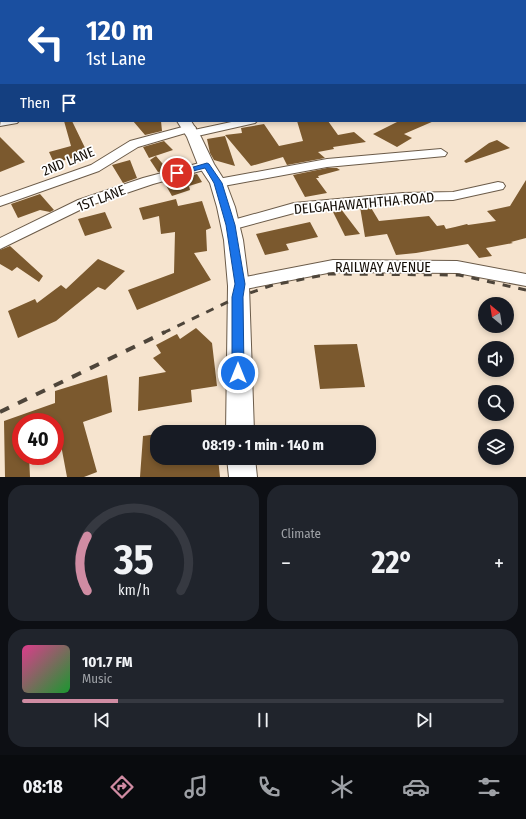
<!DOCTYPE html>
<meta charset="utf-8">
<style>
body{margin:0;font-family:"Fira Sans Condensed",sans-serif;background:#20242c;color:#f1f3f6;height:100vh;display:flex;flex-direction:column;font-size:15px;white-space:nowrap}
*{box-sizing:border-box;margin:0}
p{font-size:13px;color:#9ea1a6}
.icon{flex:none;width:22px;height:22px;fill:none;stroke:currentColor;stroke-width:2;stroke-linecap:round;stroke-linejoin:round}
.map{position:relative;height:477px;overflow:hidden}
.side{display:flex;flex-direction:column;gap:8px;padding:8px;background:#0d0f14;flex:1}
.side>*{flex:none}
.top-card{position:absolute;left:0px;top:0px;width:526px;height:122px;box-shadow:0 2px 6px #0003;background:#1a4fa0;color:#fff;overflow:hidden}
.needle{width:26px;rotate:330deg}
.fabs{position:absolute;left:478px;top:297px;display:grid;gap:8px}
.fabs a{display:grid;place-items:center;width:36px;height:36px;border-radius:50%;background:#171b24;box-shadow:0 2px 6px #0003;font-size:20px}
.speed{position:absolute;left:12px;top:413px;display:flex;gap:8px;font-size:20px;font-weight:700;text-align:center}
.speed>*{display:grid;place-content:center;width:52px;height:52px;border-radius:50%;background:#171b24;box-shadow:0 2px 6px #0003;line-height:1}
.speed .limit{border:6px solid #d22;background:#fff;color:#111}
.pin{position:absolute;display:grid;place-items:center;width:34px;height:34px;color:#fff;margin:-17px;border:2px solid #fff;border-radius:50%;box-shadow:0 1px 4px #0007}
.me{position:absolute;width:44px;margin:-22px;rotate:0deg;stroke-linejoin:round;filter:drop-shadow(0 0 3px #0008)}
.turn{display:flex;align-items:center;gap:14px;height:84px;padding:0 20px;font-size:18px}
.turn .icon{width:52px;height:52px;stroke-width:2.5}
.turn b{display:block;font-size:28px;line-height:34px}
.then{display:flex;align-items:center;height:38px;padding:0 20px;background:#0003;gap:8px;font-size:15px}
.big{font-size:30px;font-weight:700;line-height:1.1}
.side .card{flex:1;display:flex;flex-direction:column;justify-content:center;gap:6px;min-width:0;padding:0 14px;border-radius:16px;background:#20242c}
.side .dial{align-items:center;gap:0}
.dial svg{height:104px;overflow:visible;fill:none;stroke:#363941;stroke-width:7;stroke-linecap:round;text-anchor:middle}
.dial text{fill:#f1f3f6;stroke:none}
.song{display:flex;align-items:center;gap:12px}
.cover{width:48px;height:48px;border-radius:6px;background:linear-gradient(135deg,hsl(330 70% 55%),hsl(130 70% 35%))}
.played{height:4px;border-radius:2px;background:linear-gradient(90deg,#d08ca3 20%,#363941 20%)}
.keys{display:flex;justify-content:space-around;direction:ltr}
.heat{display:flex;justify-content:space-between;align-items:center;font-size:22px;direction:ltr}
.side .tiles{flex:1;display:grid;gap:8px;grid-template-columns:1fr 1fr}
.card:last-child{grid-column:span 2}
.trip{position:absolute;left:150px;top:425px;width:226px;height:40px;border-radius:16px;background:#171b24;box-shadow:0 2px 6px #0003;font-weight:700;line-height:40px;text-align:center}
.dock{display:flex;height:64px;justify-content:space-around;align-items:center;background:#090b0e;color:#9ea1a6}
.dock .icon{width:28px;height:28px}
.dock .on{color:#d08ca3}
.dock b{font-size:18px;color:#f1f3f6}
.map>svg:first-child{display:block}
</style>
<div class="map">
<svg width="526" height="477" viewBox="0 0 526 477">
<rect width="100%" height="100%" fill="#f6e4cf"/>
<path fill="#7b592e" d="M64 121H72L88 154 54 163 49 152 71 146Z
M133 121H161L162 131 145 135Z
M297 121H328L338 135 354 132 366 142 333 147 334 149 318 152 325 158 287 165 283 157 251 166 225 135 242 133 241 128 264 124 279 146 303 141Z
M399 121H434L404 134 412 138 397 147 373 134Z
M225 136 235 166 214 160 210 153 207 139Z
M0 137 25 162 0 172Z
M497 140 510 148 466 163 464 161 489 143Z
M164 141 173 150 149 158 143 147Z
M156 156 168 170 158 172 150 160Z
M130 160 137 178 123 183 112 165Z
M327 168H337L340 170 318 176 319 178H316L327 193 305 197 293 175Z
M197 174 202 182 189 186 190 190 172 196 164 182Z
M526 180V238L511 242 513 243 486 248 492 256 479 258 468 244 416 253 396 255 387 234 365 237 360 207 370 206 379 221 429 216 437 226 444 225 446 229 455 227 467 224 468 225 496 221 487 211 510 206Z
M40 194 54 210 50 212 40 210 18 218 11 204Z
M176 199 178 206 202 201 211 228 206 230 207 251 194 253 211 280 137 310 128 290 174 273 175 232 161 234 159 216 143 220 139 208Z
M341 209 360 234 345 236 332 210Z
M105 212 112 228 85 236 78 219Z
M310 222 318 237 286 244 289 250 265 255 256 234Z
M10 246 43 276 39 282 17 267 12 271 0 264V250Z
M98 259 125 271 105 290 98 287 56 321 18 338 8 311 35 299 37 303 61 285 66 289Z
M196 328 212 343 217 386 191 390 192 402 138 411 139 377 166 372 153 358 161 353 156 345 177 334 180 339Z
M357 344 365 387 320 389 314 345Z
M107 375 112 412 83 422 97 472 84 477H67L61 445 55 448V422H21V456H29L30 477H5L4 421 55 403V391Z
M157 434V458H218L220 477H140L143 436Z"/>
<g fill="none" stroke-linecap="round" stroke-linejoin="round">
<g stroke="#6b5b49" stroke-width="2">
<path id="minor" d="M41 0H50L40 1Z
M386 0H394L395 1H387Z
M509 0H517L508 1Z
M0 21H1V25H0Z
M525 40H526V46H525Z
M0 95H1V101H0Z
M525 100H526V106H525Z
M1 119V121H19L17 123 0 126Z
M236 121H257L255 123 193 137 189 136 187 134 189 132 138 147 99 171 0 206V197L91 165 130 141 190 125 194 126 196 128 194 130Z
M441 149 447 153 445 156 327 167 218 187 213 186 211 183 213 180 218 179 327 159Z
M207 161 213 165 211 168 153 184 88 206 0 249V238L78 200 143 178Z
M498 182 503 183 505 186 503 189 453 200 403 201 294 213 231 230 226 228 224 225 226 222 294 203 403 193 453 192Z
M333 260 457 261 526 274V286L457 273 333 272 240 290 234 288 232 284 234 280 240 278Z"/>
</g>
<g stroke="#6b5b49" stroke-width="2">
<path id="tertiary" d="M135 0H145L146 1H136Z
M177 121H191L201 137 214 164 226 183 235 207 243 240 249 286 254 432H226L228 286 224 240 217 207 210 183 198 165 187 137Z
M227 458H255L257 477H229Z"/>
</g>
<use href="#minor" fill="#fff" fill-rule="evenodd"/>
<use href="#tertiary" fill="#fff" fill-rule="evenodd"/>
<path stroke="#4e453a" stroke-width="3" stroke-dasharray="8 8" stroke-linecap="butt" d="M163 333 238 297 273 285 329 274 459 275 526 290"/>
<path stroke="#4e453a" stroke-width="4" stroke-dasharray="10 10" stroke-linecap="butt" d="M0 412 165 332"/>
</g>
<path fill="#1a73e8" stroke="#114b97" d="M207 163 209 164 222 183 235 225 245 284 243 297 244 373 242 377 238 378 234 377 232 373V297L235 284 226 225 214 183 205 168 177 175 173 173Z"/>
<g text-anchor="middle" stroke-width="3.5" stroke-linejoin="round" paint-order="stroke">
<g font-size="14" fill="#140e07" stroke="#fff">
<text transform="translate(68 161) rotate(-22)" y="5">2ND LANE</text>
<text transform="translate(101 198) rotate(-21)" y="5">1ST LANE</text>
<text transform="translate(364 203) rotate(-5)" y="5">DELGAHAWATHTHA ROAD</text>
<text x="383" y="272">RAILWAY AVENUE</text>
</g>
</g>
</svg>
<div class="fabs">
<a><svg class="needle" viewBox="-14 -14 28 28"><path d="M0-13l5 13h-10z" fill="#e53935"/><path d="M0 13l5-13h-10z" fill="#9ea1a6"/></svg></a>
<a><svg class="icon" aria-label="sound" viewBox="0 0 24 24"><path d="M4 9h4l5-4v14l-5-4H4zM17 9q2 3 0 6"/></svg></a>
<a><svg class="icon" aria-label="search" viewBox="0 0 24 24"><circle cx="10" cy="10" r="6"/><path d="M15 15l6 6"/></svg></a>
<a><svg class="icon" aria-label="layers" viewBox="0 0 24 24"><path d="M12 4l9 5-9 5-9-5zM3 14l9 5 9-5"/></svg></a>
</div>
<div class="speed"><div class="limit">40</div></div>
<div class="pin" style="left:177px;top:173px;background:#d93025"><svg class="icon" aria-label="arrive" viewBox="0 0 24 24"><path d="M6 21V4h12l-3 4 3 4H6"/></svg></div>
<svg class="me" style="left:238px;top:373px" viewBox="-20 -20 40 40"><circle r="17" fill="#1a73e8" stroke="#fff" stroke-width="3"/><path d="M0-11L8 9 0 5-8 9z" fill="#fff"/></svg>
<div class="trip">08:19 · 1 min · 140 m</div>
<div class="top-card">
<div class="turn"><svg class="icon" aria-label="left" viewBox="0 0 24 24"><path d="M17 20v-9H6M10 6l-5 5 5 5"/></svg><div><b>120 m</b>1st Lane</div></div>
<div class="then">Then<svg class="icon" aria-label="arrive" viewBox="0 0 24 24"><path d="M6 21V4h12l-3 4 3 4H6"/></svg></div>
</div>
</div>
<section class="side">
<div class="tiles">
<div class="card dial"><svg viewBox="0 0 100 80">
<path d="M14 69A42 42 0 1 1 86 69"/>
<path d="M14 69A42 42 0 0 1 14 27" stroke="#d08ca3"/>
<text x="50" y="56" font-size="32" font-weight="700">35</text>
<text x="50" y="72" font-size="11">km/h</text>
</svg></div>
<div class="card"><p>Climate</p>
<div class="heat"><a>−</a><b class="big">22°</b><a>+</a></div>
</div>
<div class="card">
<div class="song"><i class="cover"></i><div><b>101.7 FM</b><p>Music</p></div></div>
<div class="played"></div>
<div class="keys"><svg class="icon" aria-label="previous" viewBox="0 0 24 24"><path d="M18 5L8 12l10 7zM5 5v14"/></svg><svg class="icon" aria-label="pause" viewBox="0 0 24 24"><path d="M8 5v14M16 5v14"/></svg><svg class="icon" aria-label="next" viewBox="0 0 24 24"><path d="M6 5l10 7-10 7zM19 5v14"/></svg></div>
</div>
</div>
</section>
<nav class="dock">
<b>08:18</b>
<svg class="icon on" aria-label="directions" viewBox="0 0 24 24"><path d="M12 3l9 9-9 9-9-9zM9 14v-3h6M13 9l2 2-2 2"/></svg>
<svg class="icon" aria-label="music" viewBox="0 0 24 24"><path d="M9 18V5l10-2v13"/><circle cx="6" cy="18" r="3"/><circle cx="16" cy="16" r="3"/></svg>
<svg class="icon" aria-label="phone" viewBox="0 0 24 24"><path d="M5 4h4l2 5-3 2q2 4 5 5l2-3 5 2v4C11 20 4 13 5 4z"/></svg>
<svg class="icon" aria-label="climate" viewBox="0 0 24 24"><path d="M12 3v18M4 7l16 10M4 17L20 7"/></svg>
<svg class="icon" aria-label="car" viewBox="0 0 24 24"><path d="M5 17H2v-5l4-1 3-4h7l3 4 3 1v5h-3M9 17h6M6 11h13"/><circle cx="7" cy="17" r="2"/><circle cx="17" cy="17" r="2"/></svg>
<svg class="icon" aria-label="filters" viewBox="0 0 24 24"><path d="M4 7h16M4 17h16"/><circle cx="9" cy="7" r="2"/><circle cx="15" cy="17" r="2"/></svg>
</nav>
